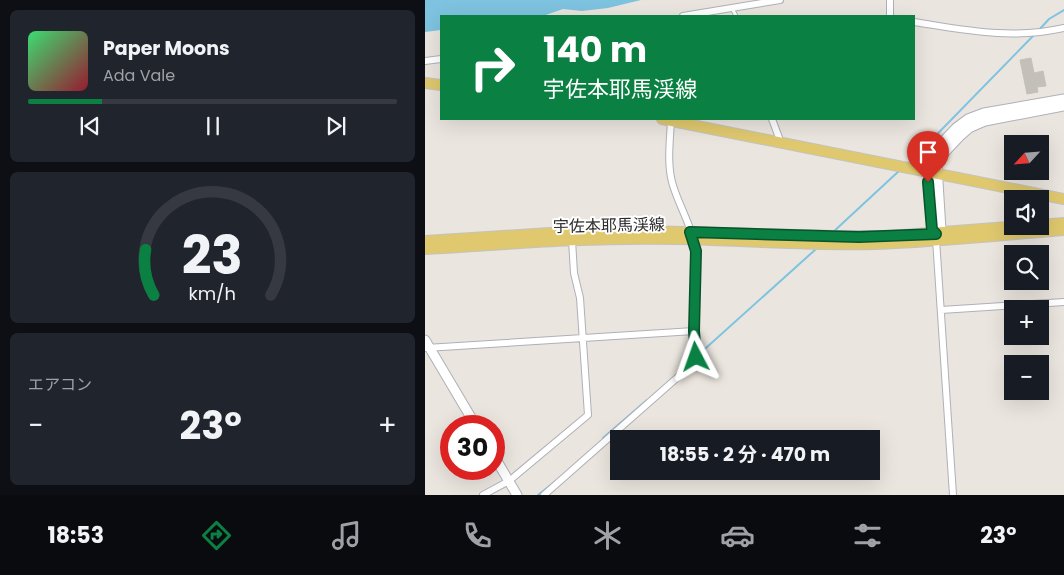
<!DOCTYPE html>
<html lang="ja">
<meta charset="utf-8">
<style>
body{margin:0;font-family:Poppins,"Noto Sans JP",sans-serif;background:#20242c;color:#f1f3f6;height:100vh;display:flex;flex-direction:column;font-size:19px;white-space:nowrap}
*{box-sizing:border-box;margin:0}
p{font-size:16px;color:#9ea1a6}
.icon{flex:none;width:28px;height:28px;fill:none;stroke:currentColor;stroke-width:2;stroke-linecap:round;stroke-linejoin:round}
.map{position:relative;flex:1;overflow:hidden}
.sheet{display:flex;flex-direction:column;gap:10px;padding:10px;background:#0d0f14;width:425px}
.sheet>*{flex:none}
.guide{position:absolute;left:15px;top:15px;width:475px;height:105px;border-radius:0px;box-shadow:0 5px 20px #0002;background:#0b8043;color:#fff;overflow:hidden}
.needle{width:32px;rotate:244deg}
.buttons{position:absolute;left:579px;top:135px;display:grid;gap:10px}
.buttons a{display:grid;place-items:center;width:45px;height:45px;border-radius:0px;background:#171b24;box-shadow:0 5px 20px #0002;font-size:25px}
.speed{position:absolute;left:15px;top:415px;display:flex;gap:10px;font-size:25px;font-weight:700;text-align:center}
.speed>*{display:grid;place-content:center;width:65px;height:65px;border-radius:50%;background:#171b24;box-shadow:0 5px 20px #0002;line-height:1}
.speed .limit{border:8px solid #d22;background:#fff;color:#111}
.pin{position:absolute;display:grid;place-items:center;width:42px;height:42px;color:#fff;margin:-51px -21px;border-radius:50% 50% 50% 0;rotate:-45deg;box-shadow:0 0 5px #0007}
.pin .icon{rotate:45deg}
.me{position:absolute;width:55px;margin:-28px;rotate:356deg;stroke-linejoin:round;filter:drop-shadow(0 0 4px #0008)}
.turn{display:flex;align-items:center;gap:18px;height:105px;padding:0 20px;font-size:22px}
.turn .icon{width:65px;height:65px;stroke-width:2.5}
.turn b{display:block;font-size:35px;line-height:42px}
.big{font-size:38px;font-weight:700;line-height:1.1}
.sheet .tile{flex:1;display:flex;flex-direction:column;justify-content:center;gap:8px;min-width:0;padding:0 18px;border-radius:8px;background:#20242c}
.sheet .dial{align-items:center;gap:0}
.dial svg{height:130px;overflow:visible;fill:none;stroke:#363941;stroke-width:7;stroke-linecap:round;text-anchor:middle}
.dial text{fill:#f1f3f6;stroke:none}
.song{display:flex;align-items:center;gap:15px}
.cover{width:60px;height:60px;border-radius:8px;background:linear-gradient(135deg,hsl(140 70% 55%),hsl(350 70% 35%))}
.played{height:5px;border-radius:2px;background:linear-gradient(90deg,#0b8043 20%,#363941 20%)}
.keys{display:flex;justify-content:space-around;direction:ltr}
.heat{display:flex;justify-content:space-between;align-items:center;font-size:28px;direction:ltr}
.trip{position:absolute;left:185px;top:430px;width:270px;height:50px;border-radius:0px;background:#171b24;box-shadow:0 5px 20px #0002;font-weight:700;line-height:50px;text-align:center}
.dock{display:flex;height:80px;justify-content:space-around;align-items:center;background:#090b0e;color:#9ea1a6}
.dock .icon{width:35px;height:35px}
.dock .on{color:#0b8043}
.dock b{font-size:22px;color:#f1f3f6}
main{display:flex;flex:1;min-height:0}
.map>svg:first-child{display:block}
</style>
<main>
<section class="sheet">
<div class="tile">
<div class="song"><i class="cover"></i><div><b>Paper Moons</b><p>Ada Vale</p></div></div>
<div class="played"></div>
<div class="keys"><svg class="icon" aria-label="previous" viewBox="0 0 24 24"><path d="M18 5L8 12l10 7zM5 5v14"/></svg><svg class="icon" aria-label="pause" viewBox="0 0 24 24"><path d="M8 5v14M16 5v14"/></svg><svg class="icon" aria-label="next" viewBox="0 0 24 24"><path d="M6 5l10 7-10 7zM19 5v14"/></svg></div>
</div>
<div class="tile dial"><svg viewBox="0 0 100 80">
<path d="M14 69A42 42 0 1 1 86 69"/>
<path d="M14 69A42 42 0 0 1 9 41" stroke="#0b8043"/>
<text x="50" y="56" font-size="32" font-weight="700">23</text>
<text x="50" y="72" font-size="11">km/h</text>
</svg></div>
<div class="tile"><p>エアコン</p>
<div class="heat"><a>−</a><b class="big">23°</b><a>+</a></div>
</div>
</section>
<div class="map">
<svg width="639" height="495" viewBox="0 0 639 495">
<rect width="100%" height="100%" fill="#eae5de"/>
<path fill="#7ec3e0" d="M0 0H216L183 8 157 11 138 9 118 16H16V30L0 32Z"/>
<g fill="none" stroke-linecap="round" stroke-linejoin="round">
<path stroke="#7ec3e0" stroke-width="2" d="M614 30 624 19 639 10
M483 164 609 35
M407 233 475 170
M272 356 391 249
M178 438 222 400
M113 495 132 480"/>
</g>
<path fill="#c3bfb9" stroke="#c6c1b8" d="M606 58 609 73 618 71 621 86 612 87 613 92 602 94 595 60Z"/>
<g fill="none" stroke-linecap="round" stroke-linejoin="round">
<g stroke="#afb0b9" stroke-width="5">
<path id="lane" d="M307 8 311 16"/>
</g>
<g stroke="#afb0b9" stroke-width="8">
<path id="street" d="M258 16 355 0
M465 16V0
M489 22C541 30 586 40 639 28
M0 61 16 59
M347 119 356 143
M511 239 528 495
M516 310 639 302
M1 348 269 331
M58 495 84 481 163 415 155 298 149 273 147 240
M119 495 270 362 271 357 269 331 271 251C268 227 253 205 247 182 242 162 245 141 246 120"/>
</g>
<g stroke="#afb0b9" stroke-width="11">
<path id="secondary" d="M639 99 559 113 543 119 531 128 512 148 505 161 503 182 507 230 511 234 516 230 512 166 518 154 536 135 544 128 560 121 639 106
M0 340 51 426
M69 456 92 495"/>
</g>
<g stroke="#c3c3c3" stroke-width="12">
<path id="primary" d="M0 83 16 85
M237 119 639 199
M615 225 639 223
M0 241 125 233 221 231 409 236H465L598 226
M0 249C83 244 166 237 250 239 316 240 383 246 450 244 513 242 576 235 639 230"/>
</g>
<use href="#lane" stroke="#fff" stroke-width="3"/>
<use href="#street" stroke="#fff" stroke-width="6"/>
<use href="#secondary" stroke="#fff" stroke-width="9"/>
<use href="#primary" stroke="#dfc86e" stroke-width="10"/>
</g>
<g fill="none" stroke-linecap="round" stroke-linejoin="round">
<g stroke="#07532c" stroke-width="12">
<path id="route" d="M271 357 269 331 271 251 265 232 434 237 511 234 507 230 503 182"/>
</g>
<use href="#route" stroke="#0b8043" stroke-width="9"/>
</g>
<g text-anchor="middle" stroke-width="4" stroke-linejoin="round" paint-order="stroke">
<g font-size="16" fill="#2a2a2a" stroke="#fff">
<text transform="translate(184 225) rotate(-1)" y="6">宇佐本耶馬渓線</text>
</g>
</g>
</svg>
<div class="buttons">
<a><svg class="needle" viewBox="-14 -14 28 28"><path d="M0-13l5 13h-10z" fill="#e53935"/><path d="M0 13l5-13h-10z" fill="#9ea1a6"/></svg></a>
<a><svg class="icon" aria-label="sound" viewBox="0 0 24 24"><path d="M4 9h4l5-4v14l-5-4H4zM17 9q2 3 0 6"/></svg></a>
<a><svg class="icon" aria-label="search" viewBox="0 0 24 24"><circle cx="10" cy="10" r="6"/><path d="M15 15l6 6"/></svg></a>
<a>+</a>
<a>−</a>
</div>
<div class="speed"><div class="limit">30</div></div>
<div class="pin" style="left:503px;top:182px;background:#d93025"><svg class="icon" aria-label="arrive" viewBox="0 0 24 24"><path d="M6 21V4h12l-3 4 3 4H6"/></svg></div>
<svg class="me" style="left:271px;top:357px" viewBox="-20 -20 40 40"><path d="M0-17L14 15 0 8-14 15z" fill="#0b8043" stroke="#fff" stroke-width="4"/></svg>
<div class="trip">18:55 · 2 分 · 470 m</div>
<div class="guide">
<div class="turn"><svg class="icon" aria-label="right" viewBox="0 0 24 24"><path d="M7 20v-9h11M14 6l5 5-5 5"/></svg><div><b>140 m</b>宇佐本耶馬渓線</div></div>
</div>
</div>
</main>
<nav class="dock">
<b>18:53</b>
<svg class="icon on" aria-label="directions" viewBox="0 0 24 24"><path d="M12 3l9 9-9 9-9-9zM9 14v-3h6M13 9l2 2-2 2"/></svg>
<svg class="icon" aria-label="music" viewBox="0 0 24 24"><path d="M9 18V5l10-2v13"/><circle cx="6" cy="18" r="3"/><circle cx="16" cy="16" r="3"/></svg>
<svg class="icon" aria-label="phone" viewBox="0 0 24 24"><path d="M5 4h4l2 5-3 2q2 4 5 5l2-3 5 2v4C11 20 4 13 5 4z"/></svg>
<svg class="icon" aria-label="climate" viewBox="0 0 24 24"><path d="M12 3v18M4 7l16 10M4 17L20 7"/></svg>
<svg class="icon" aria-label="car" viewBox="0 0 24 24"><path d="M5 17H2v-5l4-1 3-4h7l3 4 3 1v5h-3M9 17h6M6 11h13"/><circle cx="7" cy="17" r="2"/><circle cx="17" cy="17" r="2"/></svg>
<svg class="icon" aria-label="filters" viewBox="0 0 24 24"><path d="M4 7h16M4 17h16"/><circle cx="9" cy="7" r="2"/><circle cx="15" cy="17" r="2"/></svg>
<b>23°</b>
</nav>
